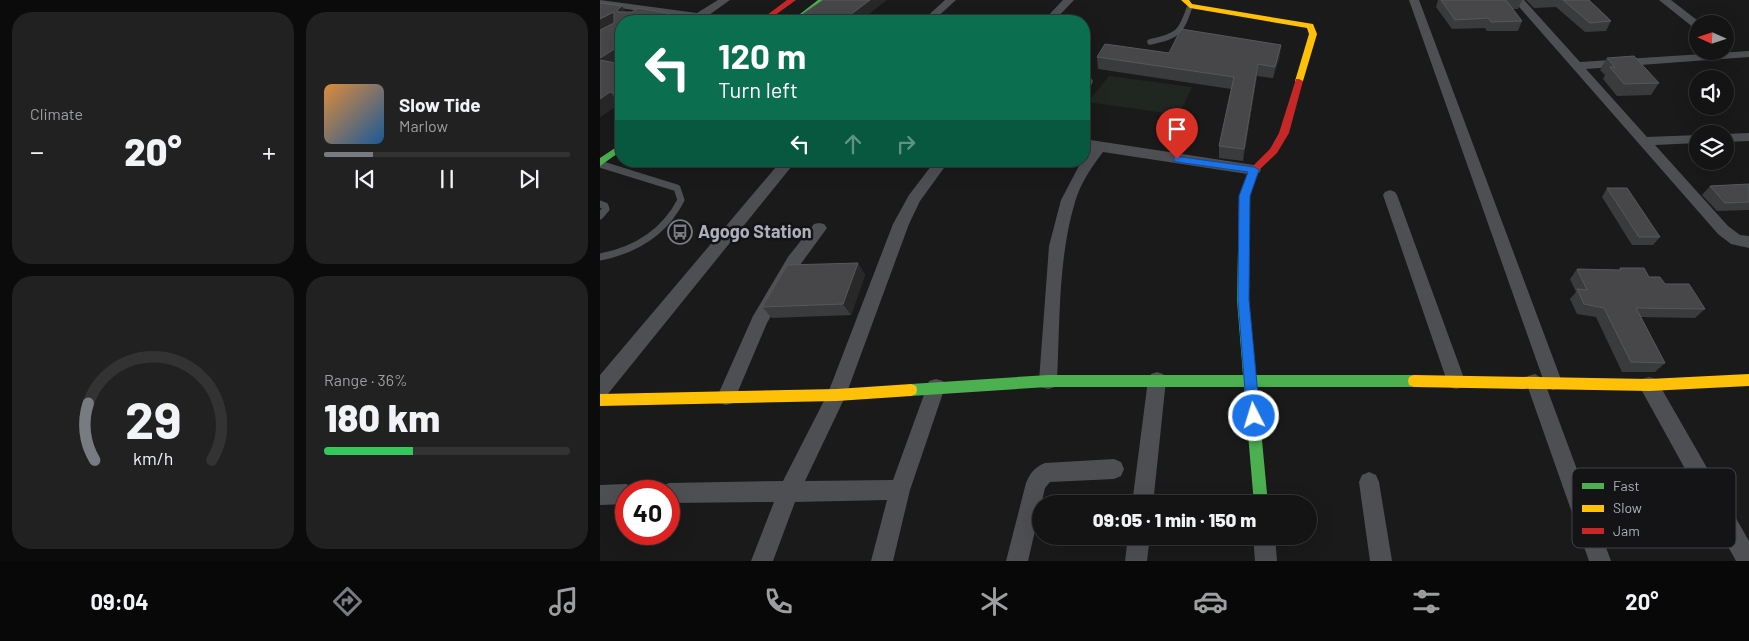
<!DOCTYPE html>
<meta charset="utf-8">
<style>
body{margin:0;font-family:Barlow,sans-serif;background:#212122;color:#f1f3f6;height:100vh;display:flex;flex-direction:column;font-size:19px;white-space:nowrap}
*{box-sizing:border-box;margin:0}
p{font-size:16px;color:#9d9ea0}
.icon{flex:none;width:28px;height:28px;fill:none;stroke:currentColor;stroke-width:2;stroke-linecap:round;stroke-linejoin:round}
.map{position:relative;flex:1;overflow:hidden}
.panel{display:flex;flex-direction:column;gap:12px;padding:12px;background:#0b0b0b;width:600px}
.panel>*{flex:none}
.guide{position:absolute;left:15px;top:15px;width:475px;height:152px;border-radius:20px;box-shadow:0 5px 20px #0002,0 0 0 1px #333334;background:#0b6e4f;color:#fff;overflow:hidden}
.needle{width:32px;rotate:273deg}
.fabs{position:absolute;left:1089px;top:15px;display:grid;gap:10px}
.fabs a{display:grid;place-items:center;width:45px;height:45px;border-radius:50%;background:#141414;box-shadow:0 5px 20px #0002,0 0 0 1px #333334;font-size:25px}
.speed{position:absolute;left:15px;top:480px;display:flex;gap:10px;font-size:25px;font-weight:700;text-align:center}
.speed>*{display:grid;place-content:center;width:65px;height:65px;border-radius:50%;background:#141414;box-shadow:0 5px 20px #0002,0 0 0 1px #333334;line-height:1}
.speed .limit{border:8px solid #d22;background:#fff;color:#111}
.pin{position:absolute;display:grid;place-items:center;width:42px;height:42px;color:#fff;margin:-51px -21px;border-radius:50% 50% 50% 0;rotate:-45deg;box-shadow:0 0 5px #0007}
.pin .icon{rotate:45deg}
.me{position:absolute;width:55px;margin:-28px;rotate:355deg;stroke-linejoin:round;filter:drop-shadow(0 0 4px #0008)}
.turn{display:flex;align-items:center;gap:18px;height:105px;padding:0 20px;font-size:22px}
.turn .icon{width:65px;height:65px;stroke-width:2.5}
.turn b{display:block;font-size:35px;line-height:42px}
.lanes{display:flex;align-items:center;height:48px;padding:0 20px;background:#0003;justify-content:center;gap:25px;direction:ltr}
.lanes .off{opacity:.35}
.big{font-size:38px;font-weight:800;line-height:1.1}
.panel .widget{flex:1;display:flex;flex-direction:column;justify-content:center;gap:8px;min-width:0;padding:0 18px;border-radius:20px;background:#212122}
.panel .dial{align-items:center;gap:0}
.dial svg{height:130px;overflow:visible;fill:none;stroke:#333334;stroke-width:7;stroke-linecap:round;text-anchor:middle}
.dial text{fill:#f1f3f6;stroke:none}
.song{display:flex;align-items:center;gap:15px}
.cover{width:60px;height:60px;border-radius:8px;background:linear-gradient(135deg,hsl(30 70% 55%),hsl(210 70% 35%))}
.played{height:5px;border-radius:2px;background:linear-gradient(90deg,#787c82 20%,#333334 20%)}
.keys{display:flex;justify-content:space-around;direction:ltr}
.heat{display:flex;justify-content:space-between;align-items:center;font-size:28px;direction:ltr}
.charge{height:8px;border-radius:4px;background:linear-gradient(90deg,#34c759 36%,#333334 0)}
.panel .tiles{flex:1;display:grid;gap:12px;grid-template-columns:repeat(2,1fr)}
.trip{position:absolute;left:432px;top:495px;width:285px;height:50px;border-radius:25px;background:#141414;box-shadow:0 5px 20px #0002,0 0 0 1px #333334;font-weight:800;line-height:50px;text-align:center}
.tab-bar{display:flex;height:80px;justify-content:space-around;align-items:center;background:#080808;color:#9d9ea0}
.tab-bar .icon{width:35px;height:35px}
.tab-bar .on{color:#787c82}
.tab-bar b{font-size:22px;color:#f1f3f6}
main{display:flex;flex:1;min-height:0}
.map>svg:first-child{display:block}
</style>
<main>
<section class="panel">
<div class="tiles">
<div class="widget"><p>Climate</p>
<div class="heat"><a>−</a><b class="big">20°</b><a>+</a></div>
</div>
<div class="widget">
<div class="song"><i class="cover"></i><div><b>Slow Tide</b><p>Marlow</p></div></div>
<div class="played"></div>
<div class="keys"><svg class="icon" aria-label="previous" viewBox="0 0 24 24"><path d="M18 5L8 12l10 7zM5 5v14"/></svg><svg class="icon" aria-label="pause" viewBox="0 0 24 24"><path d="M8 5v14M16 5v14"/></svg><svg class="icon" aria-label="next" viewBox="0 0 24 24"><path d="M6 5l10 7-10 7zM19 5v14"/></svg></div>
</div>
<div class="widget dial"><svg viewBox="0 0 100 80">
<path d="M14 69A42 42 0 1 1 86 69"/>
<path d="M14 69A42 42 0 0 1 10 34" stroke="#787c82"/>
<text x="50" y="56" font-size="32" font-weight="700">29</text>
<text x="50" y="72" font-size="11">km/h</text>
</svg></div>
<div class="widget"><p>Range · 36%</p><b class="big">180 km</b><div class="charge"></div></div>
</div>
</section>
<div class="map">
<svg width="1149" height="561" viewBox="0 0 1149 561">
<rect width="100%" height="100%" fill="#1a1a1a"/>
<path fill="#1f2720" d="M509 76 592 87 579 115 488 102Z"/>
<g fill="none" stroke-linecap="round" stroke-linejoin="round">
<path stroke="#4e4f53" stroke-width="5.5" d="M550 42C578 36 581 33 590 6"/>
<path stroke="#4e4f53" stroke-width="7" d="M0 164 77 188 81 200C64 233 36 250 0 257
M0 204 5 206 6 209 0 216"/>
<path fill="#4e4f53" fill-rule="evenodd" d="M0 0 97 13 118 0H130L109 15 128 18 133 21 99 20 0 5Z
M345 0H356L333 21H322Z
M463 0H474L454 21H443Z
M809 0H819L962 382 960 388 953 390 946 386 1011 561H989L926 382 928 376 935 374 943 379Z
M913 0H924L980 62 1149 51V57L986 69 1047 137 1098 135V143L1055 145 1128 226 1140 235 1149 236V248L1131 244 1118 234Z
M1059 0H1071L1102 24H1098V29L1094 28Z
M484 73 488 74 493 81 488 93 484 94Z
M1149 133V141L1125 142V134Z
M484 139 654 165 659 167 661 170 659 173 654 175 503 152C492 166 480 184 475 202 458 258 460 323 457 381L455 387 448 389 441 387 439 381 449 246 461 200 481 162 484 161V158L491 149 484 147Z
M181 161H196L7 395 0 397V375Z
M335 161H349L320 201 309 224 246 395 205 481 293 480 329 381 336 379 343 381 345 387 310 490 293 561H271L287 500 195 502 173 561H151L174 502 69 503V491H59L62 486 69 483 183 481 228 393 293 224 309 195Z
M790 190 795 192 797 195 865 381 863 387 856 389 849 387 847 381 783 195 785 192Z
M219 223 224 224 227 228 200 265 167 323 133 403 126 405 119 403 117 397 153 316 188 257 214 224Z
M557 372 563 374 566 380 553 504H532L548 380 551 374Z
M1049 377 1056 379 1149 541V561H1136L1042 391 1040 385 1042 379Z
M514 459 521 462 524 469 521 476 514 479 450 482 445 488 428 561H406L426 483C430 473 435 467 445 463Z
M769 472 776 475 779 482 792 561H770L759 482 762 475Z
M26 484 33 487 35 491H26V504L0 505V485Z
M528 536H550L547 561H525Z
M653 536H675L677 561H655Z"/>
<path fill="#4caf50" fill-rule="evenodd" d="M218 0H226L199 21H191Z
M21 144V151L0 166V158Z
M643 246 648 250 649 300 656 375H814L819 377 820 381 819 385 814 387H657L668 504H654L644 387H448L311 396 306 394 305 390 306 386 311 384 448 375H643L637 300 638 250Z"/>
<path fill="#ffc107" fill-rule="evenodd" d="M581 0H589L592 4 713 24 717 34 703 81 699 83 695 81 709 34 707 28 590 8Z
M1149 374V386L1049 391 814 387 809 385 808 381 809 377 814 375 1049 379Z
M311 384 316 386 317 390 316 394 311 396 237 401 0 406V394L237 389Z"/>
<path fill="#c62828" fill-rule="evenodd" d="M187 0H196L167 21H159Z
M696 79H699L703 81 689 133 677 153 658 171 649 196 648 250 643 254 639 253 638 250 639 196 651 168 670 149 679 133Z"/>
</g>
<path fill="#3a3b3c" d="M838 0H922L918 9H913L922 21 918 31H887L885 28 852 29 836 7Z
M926 0H989L1011 21 1006 31 985 32 956 7 934 8Z
M0 3 26 12 82 16 119 21H21V62L18 64H21V104H19L0 117Z
M680 56 673 78 657 76 643 161 619 158V146L631 89 498 69 497 57Z
M1007 58 1059 83 1051 95 1017 96 1003 79 1005 75 1000 70Z
M112 161H125L122 164Z
M1149 184V210L1117 211 1102 195 1110 186Z
M1007 188 1060 237 1053 245H1032L1002 197Z
M258 263 265 275 251 315 172 318 162 307Z
M1020 268 1049 277 1065 284 1105 309 1095 318 1041 317 1065 363 1055 372H1022L996 317 977 314 970 299 976 292 970 279 977 269 1019 270Z
M1038 503 1125 542 1113 548 1046 547 1029 509Z"/>
<path fill="#282828" d="M270 0H287L260 21H242Z
M22 6 29 17 25 21 17 10Z
M14 12 21 23 0 34V19Z
M21 45V62L7 71 0 62V58Z
M681 45 680 56 673 78 675 67Z
M658 64 657 76 643 161 644 149Z
M21 89V102L14 93Z
M10 92 19 104 0 117V99Z
M258 263 265 275 251 315 243 304Z"/>
<path fill="#474749" stroke="#56585b" d="M223 0H270L242 21H197L200 19 197 18Z
M841 0H906L922 21 891 22 888 18 855 20Z
M963 0H989L1011 21 990 23Z
M0 3 22 6 17 10 19 12H32L38 8 82 16 85 14 119 21H21V45L0 58V30L14 23V12L0 19Z
M581 29 681 45 675 67 658 64 644 149 619 146 634 77 497 57 505 44 569 53Z
M1034 56 1059 83 1024 84 1010 67H1015L1007 58Z
M0 60 21 64V89L14 93 10 92 0 99Z
M1149 184V202L1125 203 1110 186Z
M1007 188H1027L1060 237H1039Z
M258 263 243 304 162 307 187 265Z
M1020 268H1044L1049 277H1060L1065 284H1089L1105 309 1036 308 1065 363 1031 362 1004 308 984 304 977 289 987 290 977 269 1021 270Z"/>
<path fill="#1a73e8" stroke="#114b97" d="M574 156 654 167 659 170 650 196 649 300 660 416 658 421 654 423 649 421 647 416 638 300 639 196 648 172 577 162 574 161Z"/>
<defs>
<g id="bus-ring" transform="scale(1.25)"><circle r="9.5" fill="#141416" stroke="#787c82" stroke-width="1.5"/><path d="M-5-6H5V4H4V6H2V4H-2V6H-4V4H-5ZM-3.5-4V0h7V-4ZM-3.5 1.2v1.5H-2V1.2ZM2 1.2v1.5H3.5V1.2Z" fill="#787c82"/></g>
</defs>
<g fill-rule="evenodd">
<use href="#bus-ring" x="80" y="232"/>
</g>
<g text-anchor="middle" stroke-width="5" stroke-linejoin="round" paint-order="stroke">
<g font-size="18" font-weight="bold" fill="#abb0ba" stroke="#141416" text-anchor="start">
<text x="98" y="238">Agogo Station</text>
</g>
</g>
<rect x="972" y="468" width="164" height="80" rx="8" fill="#141416" stroke="#414347" stroke-width="1"/>
<rect x="982" y="483" width="22" height="6" fill="#4caf50"/>
<rect x="982" y="505" width="22" height="7" fill="#ffc107"/>
<rect x="982" y="528" width="22" height="6" fill="#c62828"/>
<g font-size="14" fill="#abb0ba">
<text x="1013" y="491">Fast</text>
<text x="1013" y="513">Slow</text>
<text x="1013" y="536">Jam</text>
</g>
</svg>
<div class="fabs">
<a><svg class="needle" viewBox="-14 -14 28 28"><path d="M0-13l5 13h-10z" fill="#e53935"/><path d="M0 13l5-13h-10z" fill="#9d9ea0"/></svg></a>
<a><svg class="icon" aria-label="sound" viewBox="0 0 24 24"><path d="M4 9h4l5-4v14l-5-4H4zM17 9q2 3 0 6"/></svg></a>
<a><svg class="icon" aria-label="layers" viewBox="0 0 24 24"><path d="M12 4l9 5-9 5-9-5zM3 14l9 5 9-5"/></svg></a>
</div>
<div class="speed"><div class="limit">40</div></div>
<div class="pin" style="left:577px;top:159px;background:#d93025"><svg class="icon" aria-label="arrive" viewBox="0 0 24 24"><path d="M6 21V4h12l-3 4 3 4H6"/></svg></div>
<svg class="me" style="left:654px;top:416px" viewBox="-20 -20 40 40"><circle r="17" fill="#1a73e8" stroke="#fff" stroke-width="3"/><path d="M0-11L8 9 0 5-8 9z" fill="#fff"/></svg>
<div class="trip">09:05 · 1 min · 150 m</div>
<div class="guide">
<div class="turn"><svg class="icon" aria-label="left" viewBox="0 0 24 24"><path d="M17 20v-9H6M10 6l-5 5 5 5"/></svg><div><b>120 m</b>Turn left</div></div>
<div class="lanes"><svg class="icon" aria-label="left" viewBox="0 0 24 24"><path d="M17 20v-9H6M10 6l-5 5 5 5"/></svg><svg class="icon off" aria-label="ahead" viewBox="0 0 24 24"><path d="M12 20V5M6 11l6-6 6 6"/></svg><svg class="icon off" aria-label="right" viewBox="0 0 24 24"><path d="M7 20v-9h11M14 6l5 5-5 5"/></svg></div>
</div>
</div>
</main>
<nav class="tab-bar">
<b>09:04</b>
<svg class="icon on" aria-label="directions" viewBox="0 0 24 24"><path d="M12 3l9 9-9 9-9-9zM9 14v-3h6M13 9l2 2-2 2"/></svg>
<svg class="icon" aria-label="music" viewBox="0 0 24 24"><path d="M9 18V5l10-2v13"/><circle cx="6" cy="18" r="3"/><circle cx="16" cy="16" r="3"/></svg>
<svg class="icon" aria-label="phone" viewBox="0 0 24 24"><path d="M5 4h4l2 5-3 2q2 4 5 5l2-3 5 2v4C11 20 4 13 5 4z"/></svg>
<svg class="icon" aria-label="climate" viewBox="0 0 24 24"><path d="M12 3v18M4 7l16 10M4 17L20 7"/></svg>
<svg class="icon" aria-label="car" viewBox="0 0 24 24"><path d="M5 17H2v-5l4-1 3-4h7l3 4 3 1v5h-3M9 17h6M6 11h13"/><circle cx="7" cy="17" r="2"/><circle cx="17" cy="17" r="2"/></svg>
<svg class="icon" aria-label="filters" viewBox="0 0 24 24"><path d="M4 7h16M4 17h16"/><circle cx="9" cy="7" r="2"/><circle cx="15" cy="17" r="2"/></svg>
<b>20°</b>
</nav>
